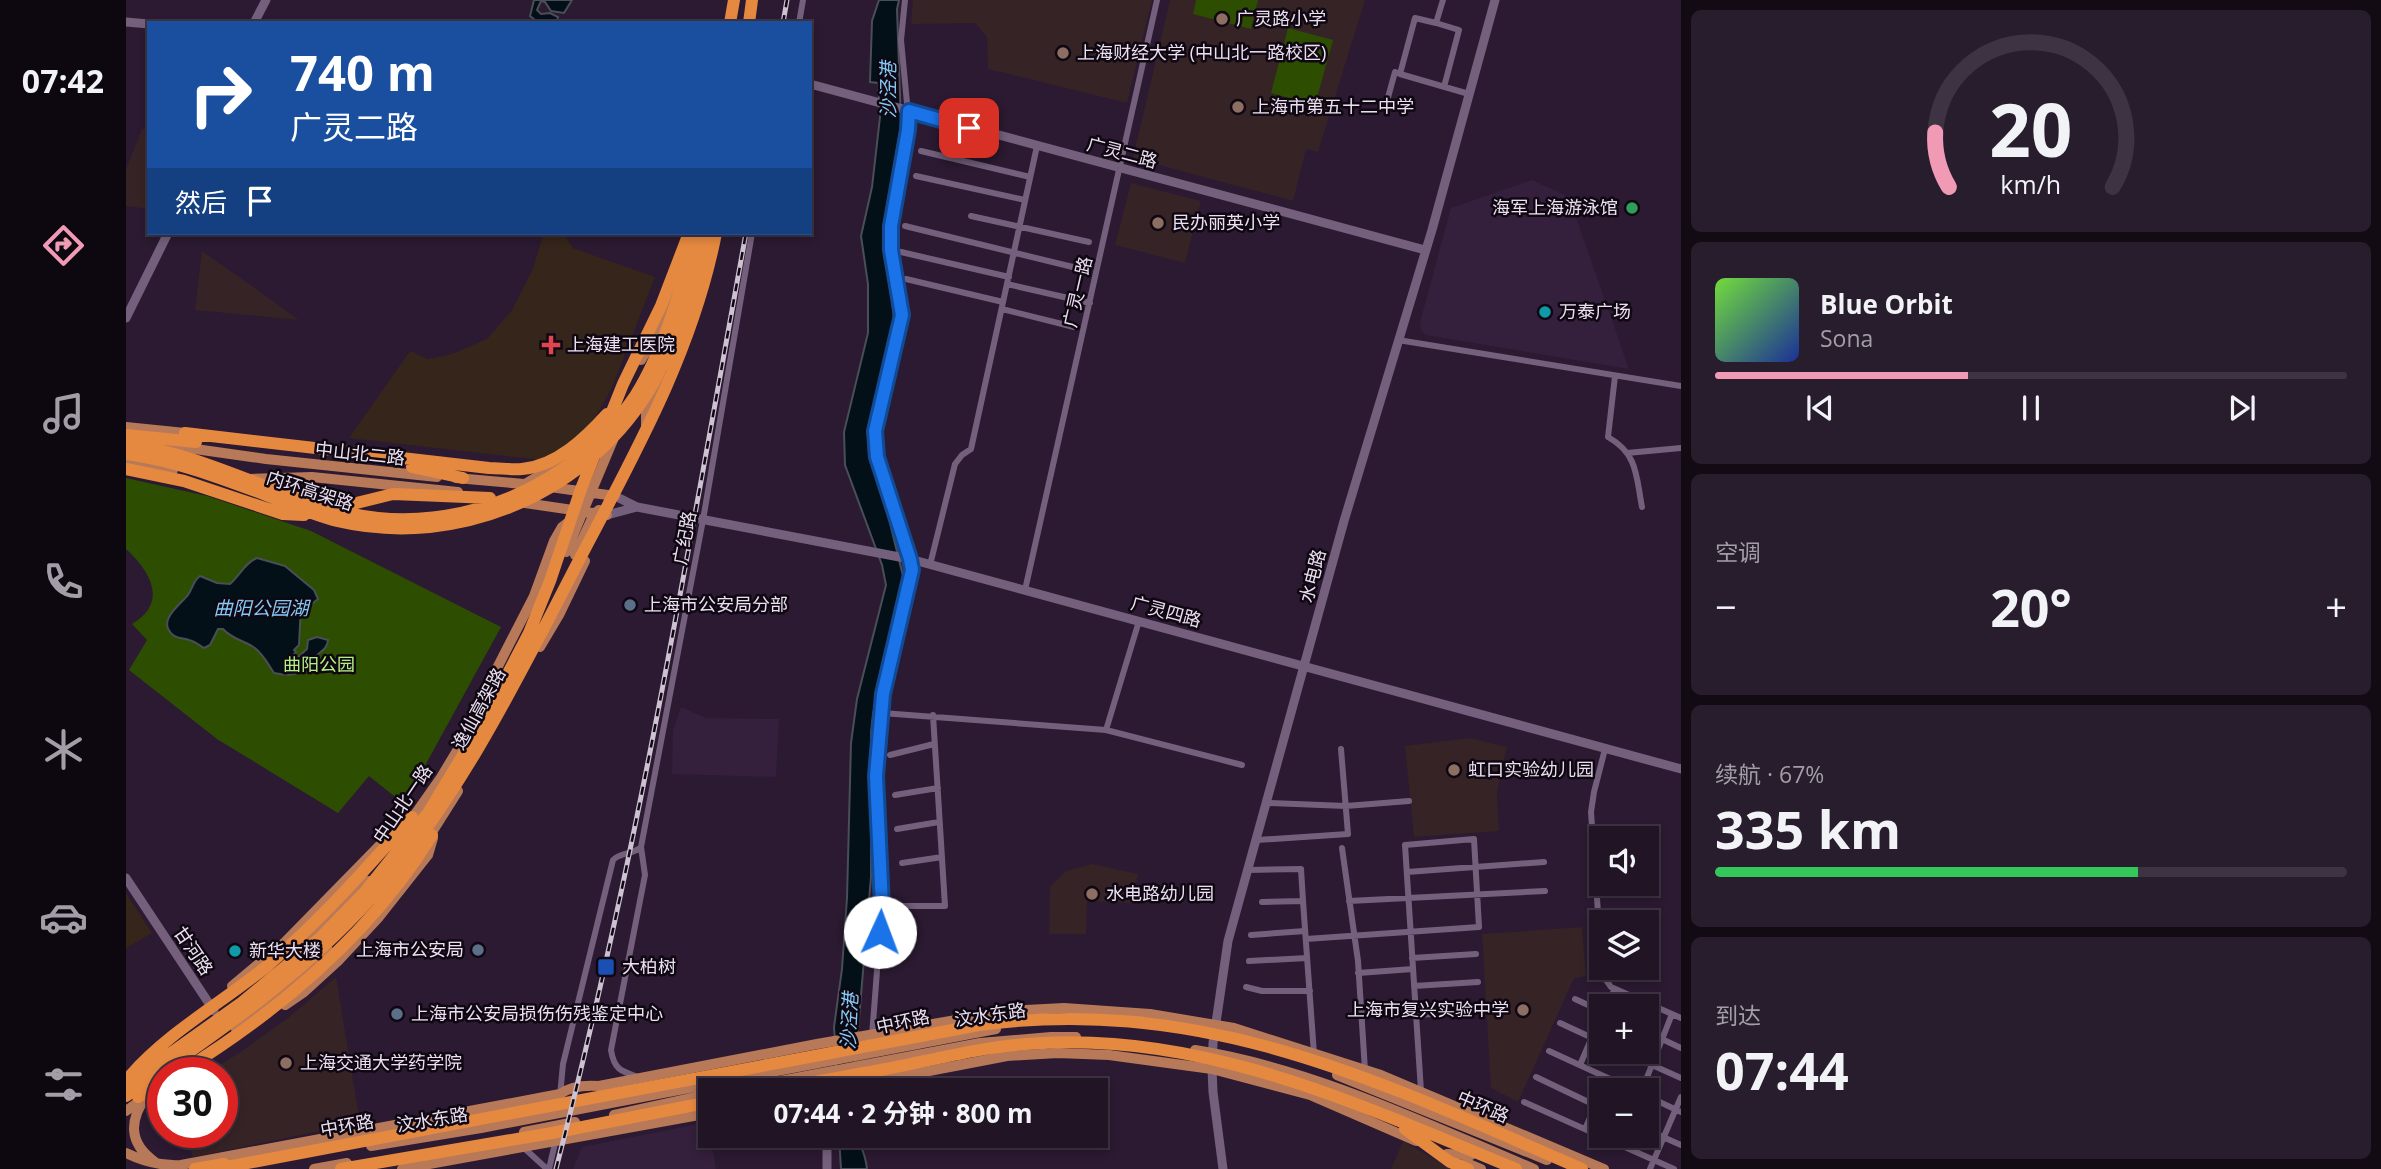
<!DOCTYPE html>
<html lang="zh">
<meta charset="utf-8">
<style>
body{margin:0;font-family:"Open Sans","Noto Sans SC",sans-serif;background:#281d2d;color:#f1f3f6;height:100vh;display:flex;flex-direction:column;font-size:26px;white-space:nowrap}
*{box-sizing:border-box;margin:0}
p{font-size:23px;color:#a29ea7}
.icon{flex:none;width:38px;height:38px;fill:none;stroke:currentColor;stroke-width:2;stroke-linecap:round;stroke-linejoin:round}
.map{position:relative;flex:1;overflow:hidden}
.side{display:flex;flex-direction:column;gap:10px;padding:10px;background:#120b14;width:700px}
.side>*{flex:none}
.hud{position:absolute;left:21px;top:21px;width:665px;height:214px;border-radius:0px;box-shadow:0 4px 10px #0003,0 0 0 2px #3d3342;background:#1a4fa0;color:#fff;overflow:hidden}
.tools{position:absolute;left:1463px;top:826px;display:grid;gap:14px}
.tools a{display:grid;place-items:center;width:70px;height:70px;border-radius:0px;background:#201425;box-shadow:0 4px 10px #0003,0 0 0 2px #3d3342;font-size:35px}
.speed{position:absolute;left:21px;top:1057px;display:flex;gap:14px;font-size:35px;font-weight:700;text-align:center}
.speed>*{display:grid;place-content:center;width:91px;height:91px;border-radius:50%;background:#201425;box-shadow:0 4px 10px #0003,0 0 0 2px #3d3342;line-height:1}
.speed .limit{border:10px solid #d22;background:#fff;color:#111}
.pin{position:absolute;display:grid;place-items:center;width:60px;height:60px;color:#fff;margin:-30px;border-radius:14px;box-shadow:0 4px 10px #0006}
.me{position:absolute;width:77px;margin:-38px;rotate:2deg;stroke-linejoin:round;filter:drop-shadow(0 0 5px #0008)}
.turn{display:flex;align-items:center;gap:24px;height:147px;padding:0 28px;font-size:32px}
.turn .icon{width:91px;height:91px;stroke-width:2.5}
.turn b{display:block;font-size:49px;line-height:60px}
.then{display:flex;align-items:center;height:66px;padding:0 28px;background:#0003;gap:14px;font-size:26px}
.big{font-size:52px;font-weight:700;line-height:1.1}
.side .widget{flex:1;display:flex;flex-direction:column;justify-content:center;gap:10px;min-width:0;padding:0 24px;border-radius:10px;background:#281d2d}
.side .dial{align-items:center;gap:0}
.dial svg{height:182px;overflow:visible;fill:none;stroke:#3d3342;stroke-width:7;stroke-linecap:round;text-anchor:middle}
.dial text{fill:#f1f3f6;stroke:none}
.song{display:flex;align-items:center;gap:21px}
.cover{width:84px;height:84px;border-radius:10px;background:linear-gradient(135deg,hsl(100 70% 55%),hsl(230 70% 35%))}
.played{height:7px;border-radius:4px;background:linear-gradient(90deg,#f09ab6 40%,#3d3342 40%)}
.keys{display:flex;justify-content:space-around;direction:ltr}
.heat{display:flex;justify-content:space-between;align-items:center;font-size:38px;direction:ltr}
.charge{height:10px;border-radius:5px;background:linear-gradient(90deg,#34c759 67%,#3d3342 0)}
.trip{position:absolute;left:572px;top:1078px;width:410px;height:70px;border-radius:0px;background:#201425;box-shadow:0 4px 10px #0003,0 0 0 2px #3d3342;font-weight:700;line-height:70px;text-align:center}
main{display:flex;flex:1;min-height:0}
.dock{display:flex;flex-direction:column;width:126px;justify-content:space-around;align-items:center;background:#0d080f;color:#a29ea7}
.dock .icon{width:49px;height:49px}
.dock .current{color:#f09ab6}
.dock b{font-size:32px;color:#f1f3f6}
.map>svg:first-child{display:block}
</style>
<main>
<nav class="dock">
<b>07:42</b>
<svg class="icon current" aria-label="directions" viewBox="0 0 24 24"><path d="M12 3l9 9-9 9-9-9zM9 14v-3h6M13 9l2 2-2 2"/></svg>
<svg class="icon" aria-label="music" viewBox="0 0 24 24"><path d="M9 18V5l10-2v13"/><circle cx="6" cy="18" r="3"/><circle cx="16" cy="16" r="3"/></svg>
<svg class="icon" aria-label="phone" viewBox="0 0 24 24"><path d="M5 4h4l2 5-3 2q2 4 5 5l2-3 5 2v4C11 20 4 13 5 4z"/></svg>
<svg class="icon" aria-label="climate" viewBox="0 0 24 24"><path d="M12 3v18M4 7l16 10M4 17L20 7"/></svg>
<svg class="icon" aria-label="car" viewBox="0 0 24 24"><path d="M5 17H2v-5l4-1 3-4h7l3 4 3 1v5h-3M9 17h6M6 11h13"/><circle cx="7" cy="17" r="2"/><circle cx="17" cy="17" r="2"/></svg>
<svg class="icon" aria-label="filters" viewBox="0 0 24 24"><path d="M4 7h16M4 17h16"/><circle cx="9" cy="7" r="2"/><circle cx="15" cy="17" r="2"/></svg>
</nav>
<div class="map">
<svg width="1555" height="1169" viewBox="0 0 1555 1169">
<rect width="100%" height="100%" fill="#2b1a31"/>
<path fill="#341f3c" d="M1406 180 1443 197 1503 369 1300 335 1295 330 1294 322 1325 208Z
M555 707 580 718 653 719 650 777 546 774 547 730Z
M582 1122 590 1169H447L456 1147Z"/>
<path fill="#362325" d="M787 0H1026L1001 103 862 69 861 37 849 23 785 24Z
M1044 0H1239L1192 152 1180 149 1167 201 1007 158Z
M16 129 23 130V209L0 206V169Z
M1005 183 1075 201 1059 263 989 245Z
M76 251 130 289 173 320 69 310Z
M1344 738 1381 747 1371 793 1373 831 1288 837 1279 746Z
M966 864 1012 874 1006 903 961 901 960 934H923L924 887 940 871Z
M1456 927 1460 976 1448 978 1392 1102 1365 1088 1356 934Z
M210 977 234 1123 67 1157 58 1132H96V1073H80L113 1053 163 1017Z
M1277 1141 1325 1169H1265Z"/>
<path fill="#35251b" d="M418 233 439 236 447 248 529 277 485 390 470 416 456 435 438 449 415 460 223 438 284 351 302 359 326 354 361 339 386 310 406 271Z
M0 893 26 933 0 948Z"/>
<path fill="#2d4e00" d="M1070 0H1132L1125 29 1067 14Z
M1162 28 1207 40 1189 105 1145 93Z
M0 478 81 496 185 531 375 627 278 804 243 776 212 813 91 739 3 670 21 640 6 624C43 602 24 571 0 549Z"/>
<path fill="#041018" stroke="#494e59" stroke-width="2" d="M408 0H446L438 13 425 11 419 2 415 1 411 10 415 14 424 13 432 17 430 23H413L404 16Z
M753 0H773L771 9 775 124 758 233 768 319 742 429 743 456 759 503 778 580 747 714 745 732V877L727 1090H712L708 1027 716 969 721 898 725 743 731 699 760 585 756 565 719 465 718 432 742 333V284L735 236 746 187 754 117 752 83 744 82 746 21Z
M131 558 159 566 188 590 192 599 183 606 175 605 173 645 168 650 170 652 166 656 170 659 181 649 182 640 191 637 202 640C201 650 194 651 188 658 173 673 171 678 148 673 142 664 136 652 126 646 116 640 106 639 97 629H92L84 645 78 648C73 645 68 641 63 640 58 638 52 639 47 635 30 621 54 605 62 595 67 588 67 581 74 576L91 583 104 584C114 575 119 563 131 558Z
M713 1136H728C736 1147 739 1154 741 1169H715Z"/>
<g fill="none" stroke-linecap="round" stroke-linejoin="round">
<path stroke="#74607c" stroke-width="6" d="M673 23 677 0
M1310 23 1333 30 1318 87
M1274 74 1343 94
M1261 101 1269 72 1274 74 1289 18 1310 23 1317 0
M795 151 904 177
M790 176 899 200
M845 216 963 242
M779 226 955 269
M775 252 883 277
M780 279 877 302
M881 284 964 303
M876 309 948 327
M1272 340 1555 386
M1489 376 1482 437C1512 454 1510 476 1516 507
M1501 453 1555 448
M804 565 829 464 836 455 845 449 911 146
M899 590 1031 0
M756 713 980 730 1116 765
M980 730 1013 621
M764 755 808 744
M769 795 812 788
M1141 803 1220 806 1283 801
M771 829 813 822
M1131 840 1222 834 1215 749
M1216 848 1232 961 1239 1070
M776 863 816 857
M1122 870 1175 869 1177 901
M1281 872 1418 862
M1223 901 1419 891
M1136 902 1177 901 1188 1054
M756 906H819L807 715
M1125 935 1179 931
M1180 939 1353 927 1348 839 1279 845C1284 927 1290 1009 1295 1091
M1475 956 1465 812 1468 792 1479 749
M1286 958 1350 954
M1123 961 1181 958
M1478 968 1480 980 1485 987 1555 1018
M1232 973 1287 969
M1288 986 1352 982
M1120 987 1136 991H1184
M1449 999 1475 1011
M1480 1006 1489 989
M1290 1015 1353 1011
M1434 1023 1475 1042
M1521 1032 1555 1048
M746 1036 756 906 750 776 757 694 786 570 784 559 751 457 749 431 776 315 765 250V226L783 124 775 40 779 0
M1423 1051 1508 1090
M1497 1052 1555 1078
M1454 1065 1475 1016
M512 1077C494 1071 488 1069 485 1050L519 875 515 847 577 520 626 233
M1410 1077 1475 1108
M1516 1090 1546 1014
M434 1096 437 1064 487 860C495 852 506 855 515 847
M1521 1096 1555 1112
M1398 1102 1548 1169
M1459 1129 1475 1093
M1521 1130 1555 1145
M398 1148 421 1169
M423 1169 430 1139
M1524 1169 1555 1097"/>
<path stroke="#74607c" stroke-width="9" d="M0 22 23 24
M128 23 140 0
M684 84 1299 250
M0 318 42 233
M489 496 511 507 784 559 1555 769
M481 515 511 507
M0 878 88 1011
M701 1169V1136
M1097 1169 1087 1092 1086 1069 1087 1043 1102 941 1218 521 1306 230 1369 0"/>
<path stroke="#b87958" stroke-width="10" d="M535 330 547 291
M515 360 535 328
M0 427 59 433
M520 428V409L537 377
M34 444 140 459 311 477
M0 461 47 470
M330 478 409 485
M124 479 186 477 332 492
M399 484 434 463
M424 487 489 496
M392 502 481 515
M440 552 487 440
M449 555 468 514 473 510
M414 647 433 615 459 561
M283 823 314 779 364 696 369 672 408 596 428 541 436 527 456 512
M301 840 332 791
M181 942 242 881
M106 986 159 942 254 845
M159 1005 178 992 212 961 253 917 302 855 307 838
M110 1029 185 966 202 950
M1069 1050C1188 1069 1298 1123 1408 1169
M1211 1075 1421 1160
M606 1090 854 1043 925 1037H950
M704 1090 881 1056 932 1053 983 1055 1086 1069 1184 1095 1290 1141
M21 1095C3 1120 2 1143 29 1162
M0 1111 14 1101
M488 1115 584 1094
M398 1132 449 1122
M245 1146 355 1128 870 1029
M0 1153C18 1162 35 1166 55 1165L434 1094C445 1086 459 1085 473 1086L691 1044 882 1011 938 1008 1024 1014 1108 1028 1255 1075 1478 1169
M1321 1154 1345 1155
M1336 1161 1355 1169
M188 1169 221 1163
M276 1169 584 1113"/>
<path stroke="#e68940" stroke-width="12" d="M604 23 608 0
M623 23 626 0
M59 433 363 468C374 468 385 470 396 469 431 466 459 438 481 414
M0 435 70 442
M0 444C83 455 148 497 227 514 332 536 450 486 509 396 538 350 556 286 570 233
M0 454C46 460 89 476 132 492 158 502 184 514 211 521 334 550 466 492 528 382 553 336 567 283 580 233
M286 467 337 478
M0 469 58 481 157 514 178 515
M210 508 267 494 364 498
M53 1073C152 1012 245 934 306 835
M4 1076C42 1032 96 1003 141 966 194 921 240 869 286 817
M0 1085 114 1004 195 937 238 893 302 813 354 727 403 633 424 581 455 489 497 384 535 306 563 233
M644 1090C676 1084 707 1079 738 1073 792 1064 846 1048 900 1044 1074 1029 1234 1105 1390 1169
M0 1096C87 1036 175 977 246 897 333 799 391 680 451 564 507 457 567 352 590 233
M12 1097 37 1082
M1279 1129 1324 1162 1342 1169
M69 1169 98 1164
M90 1169 853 1025C1079 995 1255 1082 1456 1169
M215 1169 426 1133 584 1102"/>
<g stroke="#cdc1d2" stroke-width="5">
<path id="rail" d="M657 23 661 0
M430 1169C510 861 563 546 620 233"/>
</g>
<use href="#rail" stroke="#0f0812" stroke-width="2.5" stroke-dasharray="8" stroke-linecap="butt"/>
</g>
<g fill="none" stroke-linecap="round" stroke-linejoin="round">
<g stroke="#114b97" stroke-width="18">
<path id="route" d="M754 932 756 906 750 776 757 694 786 570 784 559 751 457 749 431 776 315 765 250V226L782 130 783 111 843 128"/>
</g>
<use href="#route" stroke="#1a73e8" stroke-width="12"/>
</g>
<g fill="#8d6e63" stroke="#0f0812" stroke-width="2.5">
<circle cx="1096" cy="19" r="7"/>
<circle cx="937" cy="53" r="7"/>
<circle cx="1112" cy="107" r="7"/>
<circle cx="1032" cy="223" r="7"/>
<circle cx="1328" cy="770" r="7"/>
<circle cx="966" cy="894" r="7"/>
<circle cx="1397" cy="1010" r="7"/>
<circle cx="160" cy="1063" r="7"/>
</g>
<circle fill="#2e9e5b" stroke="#0f0812" stroke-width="2.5" cx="1506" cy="208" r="7"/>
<g fill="#0f9aa8" stroke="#0f0812" stroke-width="2.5">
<circle cx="1419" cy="312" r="7"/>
<circle cx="109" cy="951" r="7"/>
</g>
<path fill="#e0444e" stroke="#0f0812" stroke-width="2.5" d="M421.5 334.5h7v7h7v7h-7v7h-7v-7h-7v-7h7z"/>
<g fill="#5c6f8a" stroke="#0f0812" stroke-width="2.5">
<circle cx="504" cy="605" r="7"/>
<circle cx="352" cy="950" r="7"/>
<circle cx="271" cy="1014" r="7"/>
</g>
<rect fill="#1a4fb4" stroke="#0f0812" stroke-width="2.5" x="471" y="958" width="18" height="18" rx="3.5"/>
<g text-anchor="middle" stroke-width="5" stroke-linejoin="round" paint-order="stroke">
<g font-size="18" fill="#ebe0f0" stroke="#0f0812" text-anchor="start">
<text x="1110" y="25">广灵路小学</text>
<text x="951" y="59">上海财经大学 (中山北一路校区)</text>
<text x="1126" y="113">上海市第五十二中学</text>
<text x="1492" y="214" text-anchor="end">海军上海游泳馆</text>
<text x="1046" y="229">民办丽英小学</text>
<text x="1433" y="318">万泰广场</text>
<text x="441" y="351">上海建工医院</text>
<text x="518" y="611">上海市公安局分部</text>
<text x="1342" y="776">虹口实验幼儿园</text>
<text x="980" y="900">水电路幼儿园</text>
<text x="338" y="956" text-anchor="end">上海市公安局</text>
<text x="123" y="957">新华大楼</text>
<text x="496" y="973">大柏树</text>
<text x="1383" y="1016" text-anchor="end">上海市复兴实验中学</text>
<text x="285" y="1020">上海市公安局损伤伤残鉴定中心</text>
<text x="174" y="1069">上海交通大学药学院</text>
</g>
<g font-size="18" fill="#ebe0f0" stroke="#0f0812">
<text transform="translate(996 153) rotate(15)" y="6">广灵二路</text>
<text transform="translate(952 292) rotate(-77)" y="6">广灵一路</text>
<text transform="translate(234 454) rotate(6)" y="6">中山北二路</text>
<text transform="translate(184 491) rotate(18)" y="6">内环高架路</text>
<text transform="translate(559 538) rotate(-79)" y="6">广纪路</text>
<text transform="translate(1187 576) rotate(-75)" y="6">水电路</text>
<text transform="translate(1040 612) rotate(15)" y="6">广灵四路</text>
<text transform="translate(353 709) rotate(-61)" y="6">逸仙高架路</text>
<text transform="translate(277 804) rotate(-56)" y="6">中山北一路</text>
<text transform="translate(67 951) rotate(56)" y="6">甘河路</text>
<text transform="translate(864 1015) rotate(-8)" y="6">汶水东路</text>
<text transform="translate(777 1022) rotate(-12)" y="6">中环路</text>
<text transform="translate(1357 1107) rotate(23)" y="6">中环路</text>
<text transform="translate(306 1120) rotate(-9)" y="6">汶水东路</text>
<text transform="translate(221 1126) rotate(-10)" y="6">中环路</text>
</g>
<g font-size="18" fill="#b4f07e" stroke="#0f0812">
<text x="193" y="671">曲阳公园</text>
</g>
<g font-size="19" font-style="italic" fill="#85c9f6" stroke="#0f0812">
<text transform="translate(762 90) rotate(-90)" y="7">沙泾港</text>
<text x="135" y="615">曲阳公园湖</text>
<text transform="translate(723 1021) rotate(-87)" y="7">沙泾港</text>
</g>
</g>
</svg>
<div class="tools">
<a><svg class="icon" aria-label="sound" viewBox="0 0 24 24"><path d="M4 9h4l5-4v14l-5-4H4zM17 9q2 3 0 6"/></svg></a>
<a><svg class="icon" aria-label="layers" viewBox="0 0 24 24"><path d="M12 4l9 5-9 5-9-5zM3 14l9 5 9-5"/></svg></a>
<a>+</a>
<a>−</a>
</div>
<div class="speed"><div class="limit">30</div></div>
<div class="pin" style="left:843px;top:128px;background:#d93025"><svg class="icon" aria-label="arrive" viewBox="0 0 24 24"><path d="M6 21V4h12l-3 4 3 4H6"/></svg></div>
<svg class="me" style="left:754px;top:932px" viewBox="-20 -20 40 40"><circle r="19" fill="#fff"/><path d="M0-13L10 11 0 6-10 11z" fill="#1a73e8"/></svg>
<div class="trip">07:44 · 2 分钟 · 800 m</div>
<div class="hud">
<div class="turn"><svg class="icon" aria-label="right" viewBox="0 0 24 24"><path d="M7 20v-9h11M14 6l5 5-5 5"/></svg><div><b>740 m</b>广灵二路</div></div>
<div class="then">然后<svg class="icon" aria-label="arrive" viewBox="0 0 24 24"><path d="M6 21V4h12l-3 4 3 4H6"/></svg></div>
</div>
</div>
<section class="side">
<div class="widget dial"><svg viewBox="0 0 100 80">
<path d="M14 69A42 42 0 1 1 86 69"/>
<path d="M14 69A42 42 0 0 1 8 45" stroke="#f09ab6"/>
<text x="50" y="56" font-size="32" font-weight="700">20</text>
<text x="50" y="72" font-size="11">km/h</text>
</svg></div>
<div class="widget">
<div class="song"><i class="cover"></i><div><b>Blue Orbit</b><p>Sona</p></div></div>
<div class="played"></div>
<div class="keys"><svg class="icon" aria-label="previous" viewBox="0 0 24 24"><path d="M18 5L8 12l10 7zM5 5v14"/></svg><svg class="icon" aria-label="pause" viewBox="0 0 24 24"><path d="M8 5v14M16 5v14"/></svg><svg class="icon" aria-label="next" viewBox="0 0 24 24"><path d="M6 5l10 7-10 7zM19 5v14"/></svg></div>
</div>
<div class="widget"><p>空调</p>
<div class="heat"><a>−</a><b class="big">20°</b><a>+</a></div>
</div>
<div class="widget"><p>续航 · 67%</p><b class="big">335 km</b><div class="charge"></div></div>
<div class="widget"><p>到达</p><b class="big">07:44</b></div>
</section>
</main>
